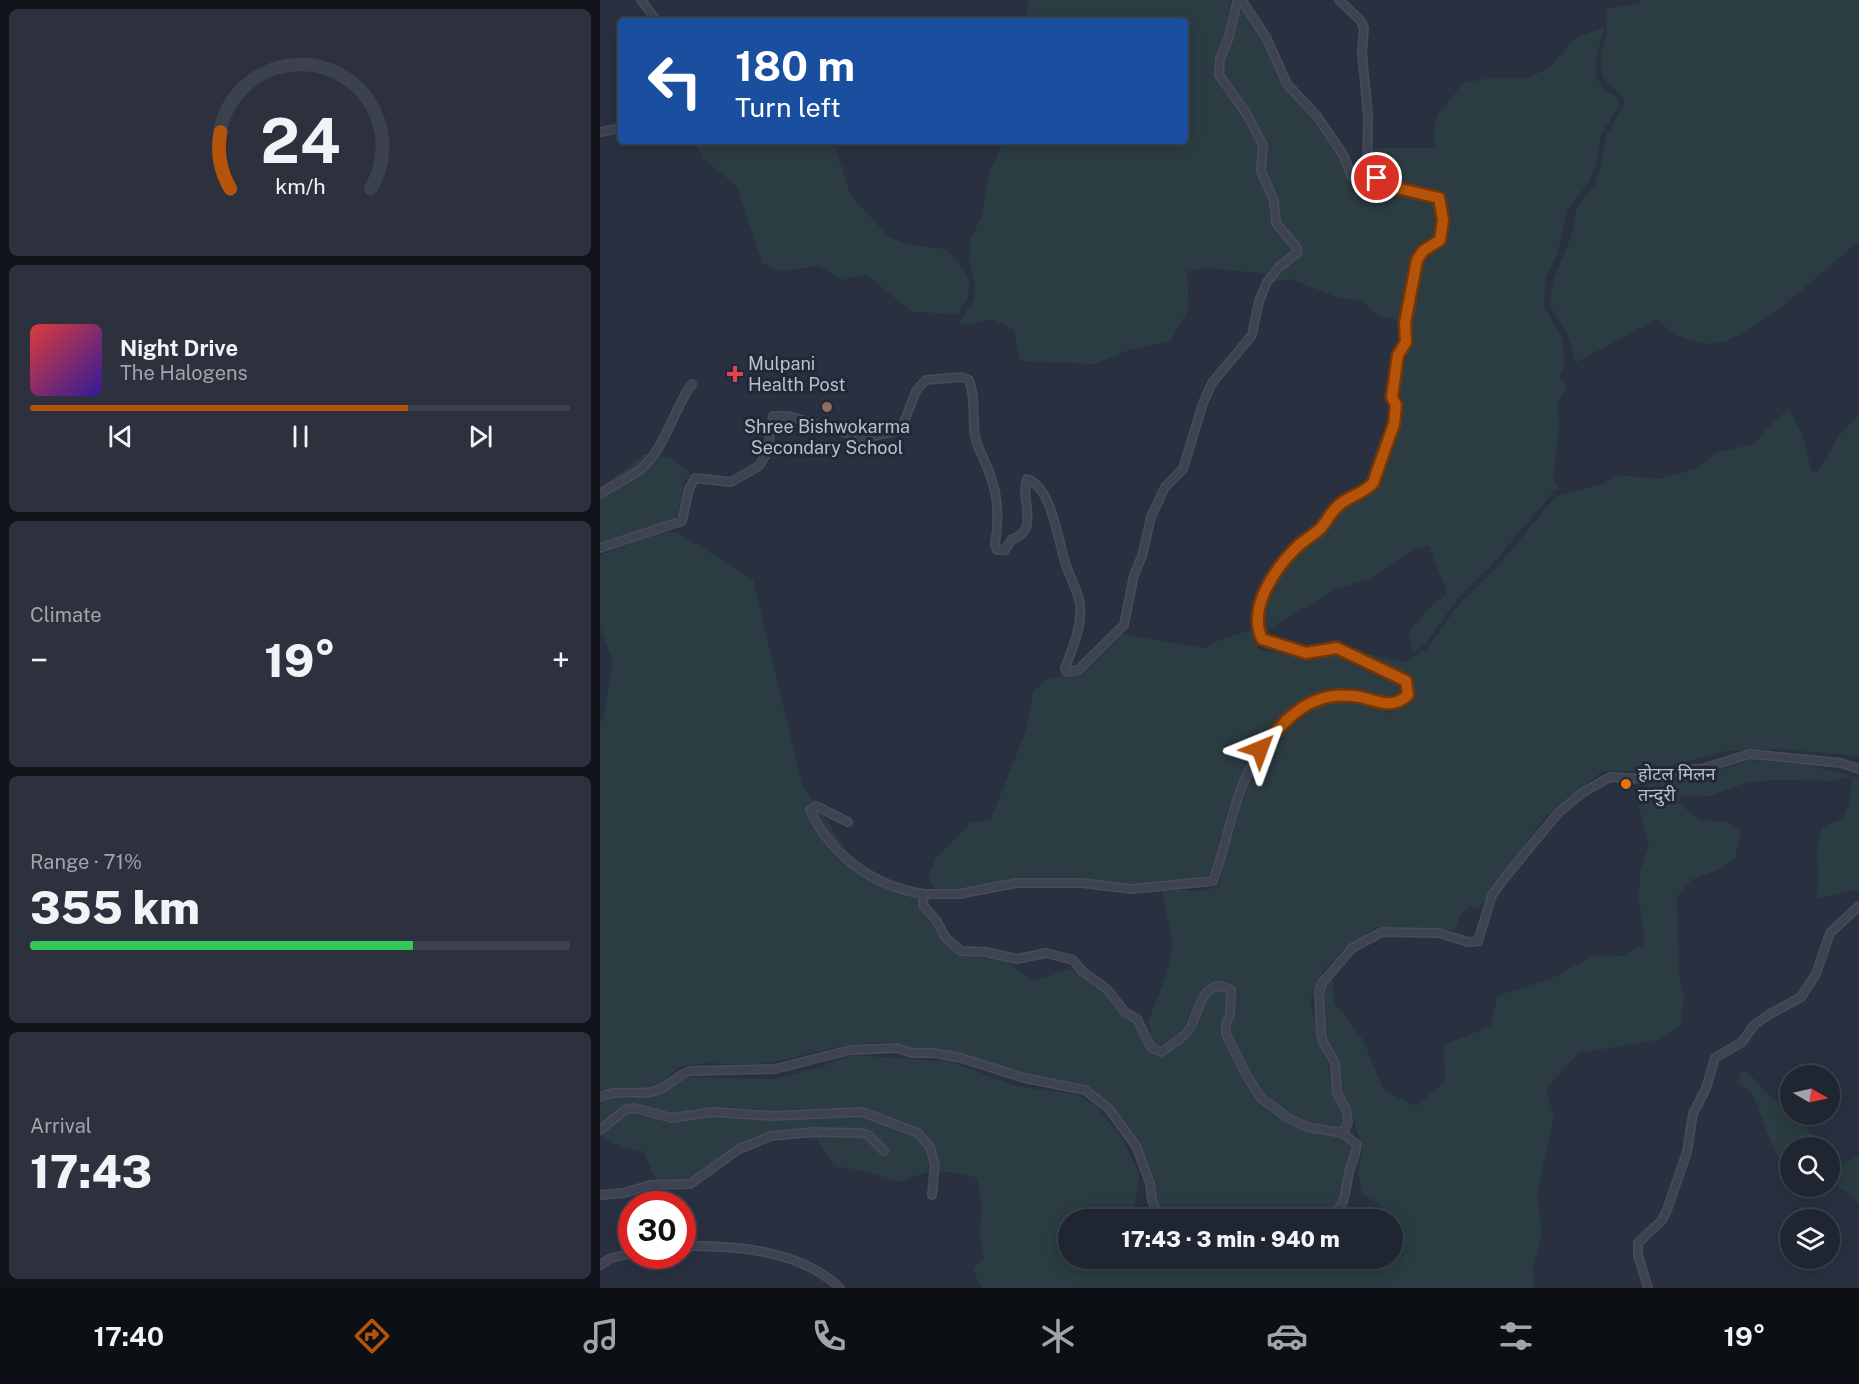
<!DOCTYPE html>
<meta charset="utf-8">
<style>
body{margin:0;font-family:"Public Sans","Noto Sans Devanagari",sans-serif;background:#2c313d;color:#f1f3f6;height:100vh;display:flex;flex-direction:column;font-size:22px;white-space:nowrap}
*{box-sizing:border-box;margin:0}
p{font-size:20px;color:#a1a5ab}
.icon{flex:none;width:33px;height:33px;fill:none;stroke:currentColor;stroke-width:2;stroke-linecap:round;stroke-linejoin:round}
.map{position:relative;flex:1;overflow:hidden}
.drawer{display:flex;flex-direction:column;gap:9px;padding:9px;background:#11141b;width:600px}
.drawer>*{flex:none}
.top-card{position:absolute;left:18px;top:18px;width:570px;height:126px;border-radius:6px;box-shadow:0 3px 15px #0003,0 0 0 2px #3c424d;background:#1a4fa0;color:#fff;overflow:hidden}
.needle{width:39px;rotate:99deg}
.fabs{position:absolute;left:1180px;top:1065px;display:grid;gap:12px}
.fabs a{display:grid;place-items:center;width:60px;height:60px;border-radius:50%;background:#1f2531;box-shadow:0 3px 15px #0003,0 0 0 2px #3c424d;font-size:30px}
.speed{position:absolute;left:18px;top:1191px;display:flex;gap:12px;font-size:30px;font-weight:700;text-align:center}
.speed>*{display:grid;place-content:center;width:78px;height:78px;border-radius:50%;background:#1f2531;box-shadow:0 3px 15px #0003,0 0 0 2px #3c424d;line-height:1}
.speed .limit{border:9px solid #d22;background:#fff;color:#111}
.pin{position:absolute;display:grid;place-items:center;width:51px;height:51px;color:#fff;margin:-26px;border:3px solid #fff;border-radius:50%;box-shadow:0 2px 6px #0007}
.me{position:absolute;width:66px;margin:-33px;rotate:44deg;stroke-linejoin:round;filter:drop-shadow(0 0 4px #0008)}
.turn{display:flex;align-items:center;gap:21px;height:126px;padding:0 18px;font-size:27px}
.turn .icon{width:78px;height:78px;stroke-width:2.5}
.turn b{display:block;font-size:42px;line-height:51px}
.big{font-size:45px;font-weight:800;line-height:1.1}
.drawer .widget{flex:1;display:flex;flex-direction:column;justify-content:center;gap:9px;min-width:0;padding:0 21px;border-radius:9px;background:#2c313d}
.drawer .dial{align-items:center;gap:0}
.dial svg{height:156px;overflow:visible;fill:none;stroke:#3c424d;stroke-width:7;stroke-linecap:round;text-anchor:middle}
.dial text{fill:#f1f3f6;stroke:none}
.song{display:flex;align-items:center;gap:18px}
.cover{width:72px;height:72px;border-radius:9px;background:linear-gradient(135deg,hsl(0 70% 55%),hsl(250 70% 35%))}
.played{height:6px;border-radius:3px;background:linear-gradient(90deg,#b45309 70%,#3c424d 70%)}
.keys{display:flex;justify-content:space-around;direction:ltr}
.heat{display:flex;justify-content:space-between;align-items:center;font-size:33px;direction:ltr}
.charge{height:9px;border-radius:4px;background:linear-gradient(90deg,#34c759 71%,#3c424d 0)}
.trip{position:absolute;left:458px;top:1209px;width:345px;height:60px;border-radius:30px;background:#1f2531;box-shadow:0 3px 15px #0003,0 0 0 2px #3c424d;font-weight:800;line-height:60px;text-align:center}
.menu{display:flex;height:96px;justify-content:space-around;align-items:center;background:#0c0f14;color:#a1a5ab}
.menu .icon{width:42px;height:42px}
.menu .on{color:#b45309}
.menu b{font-size:27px;color:#f1f3f6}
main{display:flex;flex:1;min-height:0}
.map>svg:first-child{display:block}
</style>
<main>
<section class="drawer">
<div class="widget dial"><svg viewBox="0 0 100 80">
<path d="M14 69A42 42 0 1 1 86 69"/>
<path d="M14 69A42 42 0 0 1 9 40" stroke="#b45309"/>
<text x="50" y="56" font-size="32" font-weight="700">24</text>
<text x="50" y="72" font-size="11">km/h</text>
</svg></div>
<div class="widget">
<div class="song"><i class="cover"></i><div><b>Night Drive</b><p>The Halogens</p></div></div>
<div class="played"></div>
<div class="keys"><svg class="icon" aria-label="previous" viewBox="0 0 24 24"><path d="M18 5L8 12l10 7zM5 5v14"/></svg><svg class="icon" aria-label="pause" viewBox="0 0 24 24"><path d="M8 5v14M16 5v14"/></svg><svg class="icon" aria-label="next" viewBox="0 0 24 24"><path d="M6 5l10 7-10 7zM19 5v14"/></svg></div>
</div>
<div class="widget"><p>Climate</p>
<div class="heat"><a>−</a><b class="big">19°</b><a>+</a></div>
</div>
<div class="widget"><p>Range · 71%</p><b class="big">355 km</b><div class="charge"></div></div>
<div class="widget"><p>Arrival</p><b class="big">17:43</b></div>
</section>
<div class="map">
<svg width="1259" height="1288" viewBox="0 0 1259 1288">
<rect width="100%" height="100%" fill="#293141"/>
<path fill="#2b3d42" d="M428 0H631L626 31 613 69 621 88 635 104 659 148 658 165 669 194 671 222 676 231 693 247 695 252 667 274 608 268 587 271 589 308 570 342 528 350 496 364 420 361 414 330 393 319 365 325 358 324 374 299 375 285 369 262 371 239 382 215 389 173 404 141H585V21H426Z
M1041 0H1259V242C1220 271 1175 319 1131 339 1106 351 1073 338 1057 319L975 363C973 341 963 324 950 306L953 281 972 234 976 210 995 184 1001 165 1006 136 1025 104C1022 89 1003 86 1001 71 998 49 1011 33 1006 9L1040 4Z
M640 5C664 20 665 55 680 76 700 104 726 127 742 157 746 166 746 176 754 182L770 178 836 199C841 208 845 231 836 239 829 246 819 248 815 258 807 280 805 305 804 329L796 320 778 315 763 302 737 297 690 279 670 283C679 270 695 265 701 250L679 224 676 199 663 170 664 145 623 76 621 66Z
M1005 27C1001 43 989 69 1000 84 1006 92 1016 94 1020 104L1001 135 996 165 989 182 967 210 958 252 945 280 944 306 963 340 964 367 959 375 967 387 957 405 959 428 953 481 960 489 954 491 891 566 855 602 826 644 812 652 809 632 830 607 847 594C843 577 833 563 830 546L815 548 770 579 738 588 662 633 660 625 667 591 697 550 743 505 765 493 797 419 795 397 801 356 809 336V316L818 264 824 253 841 241 842 199 837 194 798 186 771 173 770 148H835C831 103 845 116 861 83L892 78H930L952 65 975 38Z
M94 141H218L235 147 251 196 289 237 309 245 345 249 362 267 370 281 367 299 357 314 312 312 265 274 242 280 219 266 182 271 163 264 137 186 103 159Z
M1189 408 1203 436 1211 470 1216 473 1240 435 1259 413V756L1178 749 1126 751 1051 771H1003L945 817 879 908 870 906 860 916 854 930 776 927 744 949 723 971 710 1001 719 1040 731 1072 735 1098 743 1116 742 1128 708 1125 669 1101 653 1081 631 1035 635 991 629 982 608 983C595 1007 588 1029 565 1045L553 1043 548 1021 566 976 573 945 562 889 603 891 619 886C631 826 645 765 694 723 707 712 719 702 737 700 754 699 775 709 791 713L803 706 813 694 808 681 753 651 804 662 827 649 859 604 903 560 955 497 1002 484 1016 475 1060 479 1098 468 1115 453 1157 443 1161 435Z
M45 454 71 458 91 474 84 482 78 515 71 521 0 543V488Z
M64 532 79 533 153 580 202 784 263 875 293 890 322 897 320 907 349 946 360 955 404 960 434 981 470 969 505 991 513 1005 535 1021 550 1051 560 1056 595 1024 614 989 625 990 628 1000 623 1034 642 1073 661 1101 702 1130 735 1135 745 1139 753 1147 740 1204 719 1218 647 1210H631L593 1219H568L561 1214 546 1159 530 1130 512 1106 478 1083 416 1073 362 1053 309 1048 291 1042 246 1045 179 1061 149 1065 108 1063 78 1067 63 1083 46 1087 0 1090V722L3 720 13 660 0 627V555Z
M653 629 659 650 714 657 738 654 803 685 805 693C782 707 760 692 735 692 717 692 703 700 689 711 639 752 627 813 611 873L597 879 527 884 436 878 364 891H346L334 887 328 878 336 858 370 823 391 819 426 730 433 693 445 679 479 674 489 662 520 634 605 648 614 642Z
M1149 760 1207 765 1259 778V890C1244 889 1234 897 1217 898 1220 882 1215 841 1221 831 1225 824 1234 822 1242 819L1249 804 1252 776 1234 781 1174 780 1144 783 1111 796 1081 795 1079 804 1101 820 1127 822 1141 831 1135 858 1117 870 1091 880 1077 897 1079 973 1084 998 1080 1026 1057 1040 979 1053 946 1088 954 1117 937 1193 942 1234 933 1267 934 1288H382L372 1268 384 1259 379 1233 382 1209 378 1178 350 1172 330 1171 300 1182 270 1172 235 1166 216 1139 185 1135 140 1153 110 1177 87 1187 60 1189 43 1151 22 1148 0 1134V1104L10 1098 34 1099 59 1094 87 1077 174 1079 221 1067 252 1055 352 1062 415 1086 476 1094 497 1107 524 1141 539 1174 535 1205 542 1219 468 1220V1258H792V1220L783 1219 781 1206 763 1195 758 1173 763 1149 747 1100 740 1089V1067L728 1044 724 1024 722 992 732 978 734 1002 763 1040 784 1091 816 1106 845 1082 844 1045 891 1026 897 996 952 978 995 955 1022 956 1045 944 1039 899 1040 870 1049 845 1039 808 1038 788C1075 774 1113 776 1149 760Z
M1141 1071 1149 1073 1165 1092 1197 1118 1212 1134 1218 1147 1191 1148V1184L1188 1185 1153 1095 1138 1082Z
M1254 1158H1259V1205L1253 1195 1239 1188C1231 1170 1238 1167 1254 1158Z"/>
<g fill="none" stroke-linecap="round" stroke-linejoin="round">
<g stroke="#474c5a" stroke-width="10">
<path id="minor" d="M41 0 57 21
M0 132 21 128
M767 174 797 188 839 198C843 209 848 232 839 241 831 248 823 251 817 260L805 323 806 342 798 355 792 397 796 414 777 474 767 490 739 505 722 527 697 547 681 567 664 590 657 630 662 639 672 644 706 653 737 648 805 681 808 695C788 713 763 696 739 696 716 696 702 708 687 722 632 773 636 817 613 881L531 889 482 883H416L359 894H324L323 905 336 920 346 938 361 951 386 952 417 959 446 953 473 960 483 972 507 989 525 1012 537 1019 551 1047 561 1052C571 1046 583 1038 590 1028 599 1012 604 974 631 990L630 1015 626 1024V1034L647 1076 661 1098 688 1118 707 1127 743 1133 748 1122 746 1109 737 1093 735 1063 723 1042 721 1033 719 993 722 983 752 948 782 932 839 933 868 942 878 941 892 895 907 875 958 813 982 793 1010 777 1044 779 1088 769H1101L1150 754 1241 763 1259 769
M0 494C12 485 32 477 41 469 66 447 73 410 92 384
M0 548 82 521 89 489 95 478 131 482 159 466 167 453 173 416H189L263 438 301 430 316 391 326 380 362 377 369 380C376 397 372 418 375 436 378 451 386 461 390 475 399 498 399 520 395 544L397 550H405L412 539C441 531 419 497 427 479 453 488 458 543 466 565 470 578 478 590 480 605 482 627 473 647 465 668L467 672 478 670 524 625 534 575 542 556 551 517 565 487 583 469 603 403 612 383 652 335 659 301 667 282 679 267 698 252 697 248 676 223 674 201 661 171 663 145 646 113 619 75 620 59 629 37 637 2H643L667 39 687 84 717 116 744 156 751 175 756 179 767 174 768 116 762 53 764 28 760 20 739 0
M248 822 216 806 210 810C231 856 275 887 324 894
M0 1097C18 1088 40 1097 58 1090 71 1086 75 1075 91 1071L175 1069 250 1050 297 1048 312 1053H334L361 1058 424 1078 485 1090 509 1109 536 1146 550 1183 552 1200 560 1220
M0 1130 25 1110 34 1108 72 1118 113 1112 173 1116 262 1112 318 1133 330 1147 335 1165 332 1195
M0 1195 24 1193 50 1185 90 1184 139 1149 171 1136 213 1132 261 1133 268 1135 284 1151
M622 1220 637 1215 690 1220
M724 1220 731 1218C748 1200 744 1195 749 1173 751 1163 756 1155 757 1145L743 1133
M82 1246C135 1245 200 1250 240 1288
M0 1265 11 1258 32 1253
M1048 1288 1038 1255V1243L1062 1220 1067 1210 1087 1152 1093 1114 1106 1088 1115 1058 1142 1042 1154 1025 1170 1014 1201 997 1216 974 1230 933 1259 906"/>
</g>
<use href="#minor" stroke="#3d4351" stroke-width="7"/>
</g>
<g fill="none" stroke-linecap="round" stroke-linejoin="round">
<g stroke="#753606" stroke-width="15">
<path id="route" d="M660 749C676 732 695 707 718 700 730 695 747 695 760 697 779 701 791 710 808 695L806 681 737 648 706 653 662 639C647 607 676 567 699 545 706 539 715 534 721 528 727 521 731 512 738 506 749 496 763 494 773 483L794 424 796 405 792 397 798 355 806 342 805 323 817 260 823 251 840 240 843 220 839 198 797 188 777 178"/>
</g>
<use href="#route" stroke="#b45309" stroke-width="10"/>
</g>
<path fill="#e0444e" stroke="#222837" stroke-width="2" d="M132 365h6v6h6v6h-6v6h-6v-6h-6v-6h6z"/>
<circle fill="#8d6e63" stroke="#222837" stroke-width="2" cx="227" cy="407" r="6"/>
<circle fill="#e8710a" stroke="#222837" stroke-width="2" cx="1026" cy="784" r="6"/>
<g text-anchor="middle" stroke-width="6" stroke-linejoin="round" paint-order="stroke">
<g font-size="18" fill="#bbbfcb" stroke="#222837" text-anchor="start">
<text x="148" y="370">Mulpani<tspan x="148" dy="21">Health Post</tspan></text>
<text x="227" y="433" text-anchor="middle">Shree Bishwokarma<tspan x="227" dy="21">Secondary School</tspan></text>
<text x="1038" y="780">होटल मिलन<tspan x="1038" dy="21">तन्दुरी</tspan></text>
</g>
</g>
</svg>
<div class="fabs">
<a><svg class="needle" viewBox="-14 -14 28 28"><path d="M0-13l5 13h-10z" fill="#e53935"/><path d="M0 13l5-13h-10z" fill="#a1a5ab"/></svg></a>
<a><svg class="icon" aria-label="search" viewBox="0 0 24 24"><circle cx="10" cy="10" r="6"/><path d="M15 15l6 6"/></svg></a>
<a><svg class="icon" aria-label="layers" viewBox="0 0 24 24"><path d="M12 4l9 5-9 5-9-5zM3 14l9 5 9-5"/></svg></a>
</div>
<div class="speed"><div class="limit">30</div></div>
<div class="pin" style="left:777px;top:178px;background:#d93025"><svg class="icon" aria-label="arrive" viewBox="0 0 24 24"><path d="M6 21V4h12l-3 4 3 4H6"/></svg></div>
<svg class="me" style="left:660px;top:749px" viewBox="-20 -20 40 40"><path d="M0-17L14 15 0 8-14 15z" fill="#b45309" stroke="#fff" stroke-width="4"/></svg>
<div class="trip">17:43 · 3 min · 940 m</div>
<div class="top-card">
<div class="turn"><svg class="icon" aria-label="left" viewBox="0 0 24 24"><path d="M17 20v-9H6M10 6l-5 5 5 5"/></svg><div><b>180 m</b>Turn left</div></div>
</div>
</div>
</main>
<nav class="menu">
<b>17:40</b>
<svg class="icon on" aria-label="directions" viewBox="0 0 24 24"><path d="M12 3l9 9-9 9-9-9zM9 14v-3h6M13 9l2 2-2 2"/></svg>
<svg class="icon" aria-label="music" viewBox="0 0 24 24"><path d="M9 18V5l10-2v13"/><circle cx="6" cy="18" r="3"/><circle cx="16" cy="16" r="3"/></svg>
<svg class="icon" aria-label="phone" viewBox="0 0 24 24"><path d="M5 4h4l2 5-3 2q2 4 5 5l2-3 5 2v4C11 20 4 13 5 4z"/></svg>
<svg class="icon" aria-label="climate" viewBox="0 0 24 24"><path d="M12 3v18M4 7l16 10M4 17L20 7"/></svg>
<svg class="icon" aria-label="car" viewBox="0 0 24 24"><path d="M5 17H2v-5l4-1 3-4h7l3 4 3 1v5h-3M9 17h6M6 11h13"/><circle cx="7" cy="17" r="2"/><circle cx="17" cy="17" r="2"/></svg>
<svg class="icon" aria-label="filters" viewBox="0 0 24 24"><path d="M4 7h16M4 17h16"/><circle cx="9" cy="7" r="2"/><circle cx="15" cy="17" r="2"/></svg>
<b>19°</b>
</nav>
